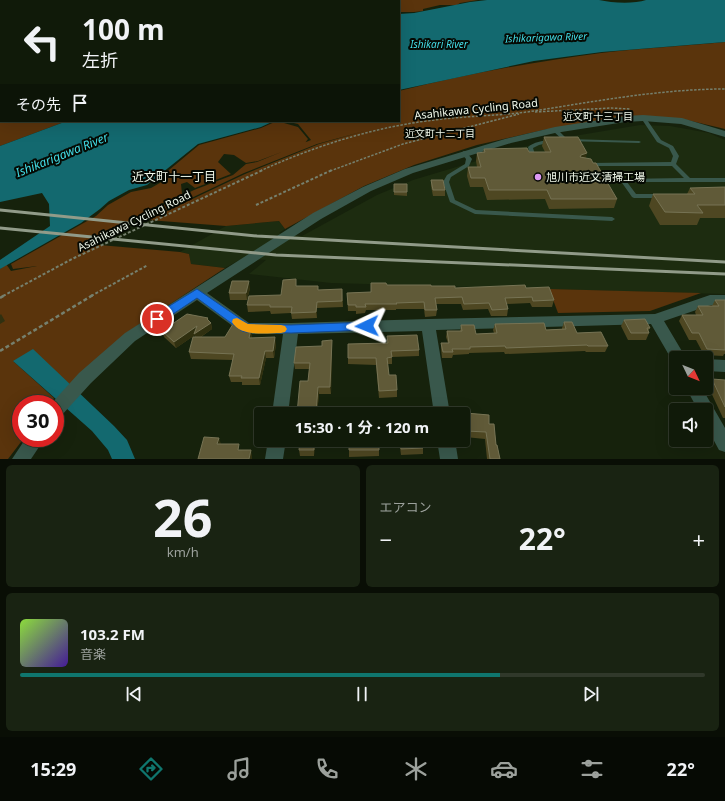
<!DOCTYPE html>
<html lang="ja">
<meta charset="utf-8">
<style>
body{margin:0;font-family:"Noto Sans","Noto Sans JP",sans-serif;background:#192312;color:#f1f3f6;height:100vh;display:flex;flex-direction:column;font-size:15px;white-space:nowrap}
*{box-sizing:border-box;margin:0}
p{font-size:13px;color:#9ca19c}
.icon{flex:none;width:22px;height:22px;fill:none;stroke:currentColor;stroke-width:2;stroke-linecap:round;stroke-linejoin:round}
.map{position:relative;height:459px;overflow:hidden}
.panel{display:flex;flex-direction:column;gap:6px;padding:6px;background:#090e05;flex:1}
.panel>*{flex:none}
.top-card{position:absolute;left:0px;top:0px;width:400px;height:122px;box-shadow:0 4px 16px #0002,0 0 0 1px #30382a;background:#101a09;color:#f1f3f6;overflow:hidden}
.needle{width:26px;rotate:133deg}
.tools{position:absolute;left:669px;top:351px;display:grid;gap:8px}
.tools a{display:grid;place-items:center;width:44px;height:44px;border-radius:4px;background:#101a09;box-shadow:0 4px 16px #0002,0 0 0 1px #30382a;font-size:20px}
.speed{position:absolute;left:12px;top:395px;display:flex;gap:8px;font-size:20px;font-weight:700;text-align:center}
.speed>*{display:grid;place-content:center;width:52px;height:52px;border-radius:50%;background:#101a09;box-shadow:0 4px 16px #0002,0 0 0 1px #30382a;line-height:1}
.speed .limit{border:6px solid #d22;background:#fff;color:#111}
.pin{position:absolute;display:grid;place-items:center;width:34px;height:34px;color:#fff;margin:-17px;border:2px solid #fff;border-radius:50%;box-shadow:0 1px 4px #0007}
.me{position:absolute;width:44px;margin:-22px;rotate:268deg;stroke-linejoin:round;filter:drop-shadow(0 0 3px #0008)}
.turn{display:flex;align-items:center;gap:14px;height:84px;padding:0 16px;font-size:18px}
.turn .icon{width:52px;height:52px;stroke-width:2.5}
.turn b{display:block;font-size:28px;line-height:34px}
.then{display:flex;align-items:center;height:38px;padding:0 16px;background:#0003;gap:8px;font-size:15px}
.big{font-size:30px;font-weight:700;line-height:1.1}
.panel .tile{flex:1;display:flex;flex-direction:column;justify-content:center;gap:6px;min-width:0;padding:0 14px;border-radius:6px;background:#192312}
.panel .dial{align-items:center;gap:0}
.dial b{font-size:52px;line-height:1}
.song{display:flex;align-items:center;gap:12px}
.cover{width:48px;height:48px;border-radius:6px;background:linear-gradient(135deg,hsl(90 70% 55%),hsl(260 70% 35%))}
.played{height:4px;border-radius:2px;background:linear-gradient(90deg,#0f766e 70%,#30382a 70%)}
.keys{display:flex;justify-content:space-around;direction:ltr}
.heat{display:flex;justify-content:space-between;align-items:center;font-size:22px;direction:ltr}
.panel .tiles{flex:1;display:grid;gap:6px;grid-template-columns:1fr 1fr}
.tile:last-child{grid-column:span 2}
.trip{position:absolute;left:254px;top:407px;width:216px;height:40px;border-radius:4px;background:#101a09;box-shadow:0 4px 16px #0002,0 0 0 1px #30382a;font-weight:700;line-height:40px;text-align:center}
.tab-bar{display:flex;height:64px;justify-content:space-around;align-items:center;background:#060a04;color:#9ca19c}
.tab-bar .icon{width:28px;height:28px}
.tab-bar .current{color:#0f766e}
.tab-bar b{font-size:18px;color:#f1f3f6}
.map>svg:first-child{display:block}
</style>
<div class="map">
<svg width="725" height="459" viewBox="0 0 725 459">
<rect width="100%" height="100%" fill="#16220c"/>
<path fill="#1d2c10" d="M640 125 670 126 709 133 725 140V294L331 283 249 274 266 260 243 258 225 268 191 264 189 254 180 252 226 226 279 221 285 229 279 233 302 236 377 195 413 180 544 141Z"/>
<path fill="#5a340c" d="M138 0H338L140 1Z
M366 0H478L460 3 457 5H440L423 9V11L414 12H399V1H364Z
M725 42V129L687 120 650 116 543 130 477 145 414 165 364 186 285 229 279 221 226 226 148 220 245 174 319 144 368 130 317 144 244 173 145 220 138 219 157 208 194 190 233 175 246 164 257 162 311 140 298 124 285 121H399V91C465 74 533 62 601 53 642 48 684 46 725 42Z
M0 91 1 121H67L0 146Z
M277 121 298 127 308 139 305 143 258 161 246 163 234 155 224 154 218 162 231 174 195 188 187 182 181 184 182 194 155 207 88 244 180 252 189 254 191 264 225 268 126 333 71 385 13 361 54 398 50 404H21V438H24L8 459H0V269L6 264 11 271 37 266 13 269 11 264 96 216 108 205 131 192 151 188 165 180 163 175 199 145 261 128Z
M549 289 701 293 650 311 558 313Z"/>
<path fill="#13696f" d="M487 0H599C612 3 634 4 646 0H725V42L602 52 534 61 399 90V14L414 13 470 2Z
M67 121H274L261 127 198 144 147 185 129 190 109 201 100 209 81 223 0 269V260L50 226 49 204 42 193 0 202V146Z
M33 349 114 426 127 440 135 459H112L108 450 92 431 13 361Z"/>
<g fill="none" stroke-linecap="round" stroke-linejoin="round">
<path stroke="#76806e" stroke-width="1" stroke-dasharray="2 1" stroke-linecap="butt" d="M153 0 155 1"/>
<path stroke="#76806e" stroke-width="1.5" stroke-dasharray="2.5 1.5" stroke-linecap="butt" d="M535 112 611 108 630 109
M260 171C315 146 374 127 434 120 465 116 496 116 527 112 592 102 659 89 725 89
M330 171 403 144 519 114"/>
<path stroke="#76806e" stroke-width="2" stroke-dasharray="3 2" stroke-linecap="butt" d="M256 205 332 170
M3 296 72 259 263 170
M91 296 148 265"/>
<path stroke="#76806e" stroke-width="2.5" stroke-dasharray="4 2.5" stroke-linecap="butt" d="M0 298 5 295
M0 351 93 295"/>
<path fill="#39584c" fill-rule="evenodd" d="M0 53H1V55H0Z
M641 117H645L661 140 673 146 679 156 676 164 690 178H725V182H627L636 194H659L662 196 659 198H634L632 197 620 180 621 179 684 178 672 166H588L587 165 590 163 671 162 673 156 669 148 657 142 641 118Z
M553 129H557L567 139 639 141 641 142 639 143 566 141H564L553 131Z
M550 140 552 141V142L539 145 533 148 536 158 533 160 531 159 528 147C534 142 542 141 550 140Z
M464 151 466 152 472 159 469 166 451 177 449 182 455 200 476 210 612 217 615 219 612 221 475 214 450 202 443 182 447 175 465 164 466 159 461 153Z"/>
<path fill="#39584c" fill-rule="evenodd" d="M643 115 682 118 725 131V137L681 124 643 121 625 122 555 133 511 143 413 173 371 191 321 219 207 293 249 323H291L428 319 655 314 710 295H725V305H711L664 321 686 358H676V363L673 362 651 324 436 330 450 414H434L422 331 298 334 288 414H272L283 334H246L241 332 197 300 135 341 91 383 61 416 55 418V404H51L79 373 125 333 313 213 363 187 405 169 505 139 555 127 625 116Z
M706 359 725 360V372L706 371Z
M686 388H702L725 428V452L719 450 706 426V410H698Z
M26 438H45L31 459H12Z
M268 440H286L283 459H265Z
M437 440H455L458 459H440Z"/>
<path stroke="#919b89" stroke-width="3" d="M0 210 257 236 725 262
M0 228 276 255 725 274"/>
</g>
<path fill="#4e4722" d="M0 16H1V52H0Z
M544 137 586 158 617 199 614 208 549 209 545 199 487 200 483 187H470L467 176 468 167H477L476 161 477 153H483L484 149 529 152H545L542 146Z
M431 180 445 190V196H433L431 186Z
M394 184H407V196L394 195Z
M725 187V218H700L697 225H660L649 206 653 194H687L690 188Z
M387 285 455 288H526L554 300 552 307H532L530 303 507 304 508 309 507 316H491L488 309 463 310 461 304H436L437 310 436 316 425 317 424 309H396V310H366L365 313 356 314V311H348L347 293 371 292Z
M297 286H318V290L342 289 343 307 317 308V318L292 319 291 313 271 314 270 311 248 312 247 305 281 295Z
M250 288 247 300H230L229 293Z
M715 300H725V354H724L723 356 704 355 696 340H689L679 321 682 315H696L695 312 698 306H712Z
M624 320 650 328 648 331 649 333 646 340H628L621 326Z
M209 321 211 323 212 329 201 337H225L252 336V338L276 344 274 358H266L260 385H242V382H231L229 376 233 360 191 359 189 352 195 337V335L176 348 164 337 162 331Z
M564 322 577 333 608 346 605 352H586L585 351 505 354 504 352 469 353V354L453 355 452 358H442L441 349V343H448L446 337 447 331H460L461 325 476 334 494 333 493 330 495 324 546 330 562 329V328Z
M387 336 419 350V356L392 357V364H388L389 375 397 390V397L379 398 376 365 348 364V344L387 343Z
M332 340 331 394H319L317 414H297L308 381 309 369H295L294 363Z
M712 379 725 380V418H723L708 386Z
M454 412 489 415V424H494L496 445H497L500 459H487L485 439 465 437V430L463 429V414H454Z
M299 440H315L314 456H300L299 450 300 441Z
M349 440H389H379V456L349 457Z
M399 440H423V454L401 455Z"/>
<path fill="#303010" d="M587 153 585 161 578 164 581 155Z
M249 281 250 288 247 300 246 293Z
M317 302V318L316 312Z
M1 314 5 321 0 324V315Z
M208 318 210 324 211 323 212 329 196 340 195 335 176 348 174 342Z
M251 329 252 336 251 344 249 338Z
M275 337 276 344 274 358 273 351Z
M332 340V347L331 394 330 387Z
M265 351 266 358 260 385 259 378Z
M318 387 319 394 317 414H316Z
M219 438 221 444H217Z
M314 440H315L314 456Z
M251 450 252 456V459H249Z"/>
<path fill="#605a38" stroke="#767354" d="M0 16H1V21H0Z
M1 24V43H0V25Z
M544 137H578L587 153 581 155 580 157 591 159 593 163H596L617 199H551L547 190H489L485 178H471L468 167H481L477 153 485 152 484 149 527 148 529 152H551Z
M431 180H443L445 190H433Z
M394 184H407V192H394Z
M725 187V205H697L703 213 665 212 653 194H695L690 188Z
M296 279V286H318V290L342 289V301L317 302 316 312 291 313 292 307H270V305H247L249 296 281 295 283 280Z
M232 281H249L246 293H229Z
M371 283H386L387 285H431V286H455V288L525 285 526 288 549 287 554 300 533 301 532 297 505 298 508 309 492 310 489 303 464 304 462 297 435 298 437 310H425L424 302 396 303 397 304H365L366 307H356V305H348L347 293 371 292Z
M715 300H725V350L707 349 699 333H692L682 315H703L698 306H719Z
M187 314 208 318 207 319 211 323 194 334 197 326 174 342 162 331Z
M645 319 650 328H647L649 333H631L624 320Z
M564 322H572L577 333 601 332 608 346H588L587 345 506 348 505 346 470 347V349H452L453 352H443L441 343H449L447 331H462L461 325H474L476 334 497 333 495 324 544 323 546 330 566 329Z
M233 324 244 329H251L249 338 275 337 273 351H265L259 378H241L242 376H229L234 354 189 352 193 337H225Z
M417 335 419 350 391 351 392 357 387 358 389 375H396L397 390 379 391 376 358H348V344L388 343 387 336Z
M332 340 330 387H318L316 414H297L300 381H308L310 363H294L296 347 322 346V341Z
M712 379 725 380V407Z
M420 410V414H350L373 413 372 411Z
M454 412 489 415V424H494L496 445H497L500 459H490L486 432 466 431V423H463V414H454Z
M204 437 219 438 217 444H239L238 450H251L249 459H198Z
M300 440H314V450H299Z
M349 440H379V450H349Z
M400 440H423V448L401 449Z"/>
<path fill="#1a73e8" stroke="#114b97" d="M197 289 248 324 291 325 367 322 371 323 372 326 371 329 367 330 291 333 246 332 242 331 197 298 161 322H153L151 319 153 316Z"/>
<path fill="#f59e0b" d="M237 318 248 324 281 325 285 326 287 329 285 332 281 333C266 333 240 337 232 322L233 319Z"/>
<circle fill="#dd99f3" stroke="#050903" stroke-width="1.5" cx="538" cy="177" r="4"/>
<g text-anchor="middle" stroke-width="4" stroke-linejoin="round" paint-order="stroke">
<g font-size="10" font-style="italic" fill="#43dee8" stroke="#050903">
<text transform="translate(546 37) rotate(-2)" y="4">Ishikarigawa River</text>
<text x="439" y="48">Ishikari River</text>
</g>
<g font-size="10" fill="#f0f8ea" stroke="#050903">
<text x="598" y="120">近文町十三丁目</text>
<text x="440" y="137">近文町十二丁目</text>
</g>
<g font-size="11" fill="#f0f8ea" stroke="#050903">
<text transform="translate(476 109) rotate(-6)" y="4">Asahikawa Cycling Road</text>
<text transform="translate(134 221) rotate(-26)" y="4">Asahikawa Cycling Road</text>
</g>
<g font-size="11" fill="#f0f8ea" stroke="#050903" text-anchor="start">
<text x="546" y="181">旭川市近文清掃工場</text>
</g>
<g font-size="12" font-style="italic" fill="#43dee8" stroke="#050903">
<text transform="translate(62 155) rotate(-22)" y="4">Ishikarigawa River</text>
</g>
<g font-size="12" fill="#f0f8ea" stroke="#050903">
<text x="174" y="181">近文町十一丁目</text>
</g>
</g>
</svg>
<div class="tools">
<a><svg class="needle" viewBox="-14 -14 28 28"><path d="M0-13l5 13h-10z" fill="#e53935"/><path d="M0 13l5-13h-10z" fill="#9ca19c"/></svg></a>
<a><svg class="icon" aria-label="sound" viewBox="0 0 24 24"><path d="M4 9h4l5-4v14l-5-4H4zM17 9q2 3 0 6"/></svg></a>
</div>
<div class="speed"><div class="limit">30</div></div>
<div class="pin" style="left:157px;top:319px;background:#d93025"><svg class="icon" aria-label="arrive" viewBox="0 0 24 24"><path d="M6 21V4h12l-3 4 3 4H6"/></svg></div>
<svg class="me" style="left:367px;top:326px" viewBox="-20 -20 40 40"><path d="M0-17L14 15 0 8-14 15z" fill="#1a73e8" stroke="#fff" stroke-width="4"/></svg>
<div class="trip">15:30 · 1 分 · 120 m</div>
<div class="top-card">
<div class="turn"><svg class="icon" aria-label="left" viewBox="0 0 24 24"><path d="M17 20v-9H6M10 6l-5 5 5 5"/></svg><div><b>100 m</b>左折</div></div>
<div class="then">その先<svg class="icon" aria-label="arrive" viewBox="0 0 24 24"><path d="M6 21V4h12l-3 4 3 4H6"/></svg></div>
</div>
</div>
<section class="panel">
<div class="tiles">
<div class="tile dial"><b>26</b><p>km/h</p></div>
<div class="tile"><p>エアコン</p>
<div class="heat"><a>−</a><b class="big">22°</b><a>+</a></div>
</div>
<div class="tile">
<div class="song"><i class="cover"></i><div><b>103.2 FM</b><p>音楽</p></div></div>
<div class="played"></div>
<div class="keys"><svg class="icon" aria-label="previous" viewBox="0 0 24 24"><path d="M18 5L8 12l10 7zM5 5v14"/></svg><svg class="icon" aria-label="pause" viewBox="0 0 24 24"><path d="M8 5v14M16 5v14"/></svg><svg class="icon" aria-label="next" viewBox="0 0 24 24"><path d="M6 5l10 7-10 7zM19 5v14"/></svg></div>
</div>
</div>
</section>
<nav class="tab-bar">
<b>15:29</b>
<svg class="icon current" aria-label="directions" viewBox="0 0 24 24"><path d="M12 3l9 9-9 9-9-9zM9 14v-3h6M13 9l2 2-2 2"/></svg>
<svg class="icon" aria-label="music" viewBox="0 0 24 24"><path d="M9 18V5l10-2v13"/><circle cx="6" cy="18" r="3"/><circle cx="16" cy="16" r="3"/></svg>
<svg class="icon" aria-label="phone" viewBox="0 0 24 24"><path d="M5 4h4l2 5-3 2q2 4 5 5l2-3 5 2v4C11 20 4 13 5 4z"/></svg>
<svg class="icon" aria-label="climate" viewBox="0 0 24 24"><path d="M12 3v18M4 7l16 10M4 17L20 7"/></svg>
<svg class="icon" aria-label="car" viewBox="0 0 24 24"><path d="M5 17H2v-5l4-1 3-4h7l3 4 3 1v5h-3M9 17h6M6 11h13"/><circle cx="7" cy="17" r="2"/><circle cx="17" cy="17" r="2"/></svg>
<svg class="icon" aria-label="filters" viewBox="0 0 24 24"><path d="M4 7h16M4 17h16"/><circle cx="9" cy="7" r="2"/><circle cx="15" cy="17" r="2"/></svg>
<b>22°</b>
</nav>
